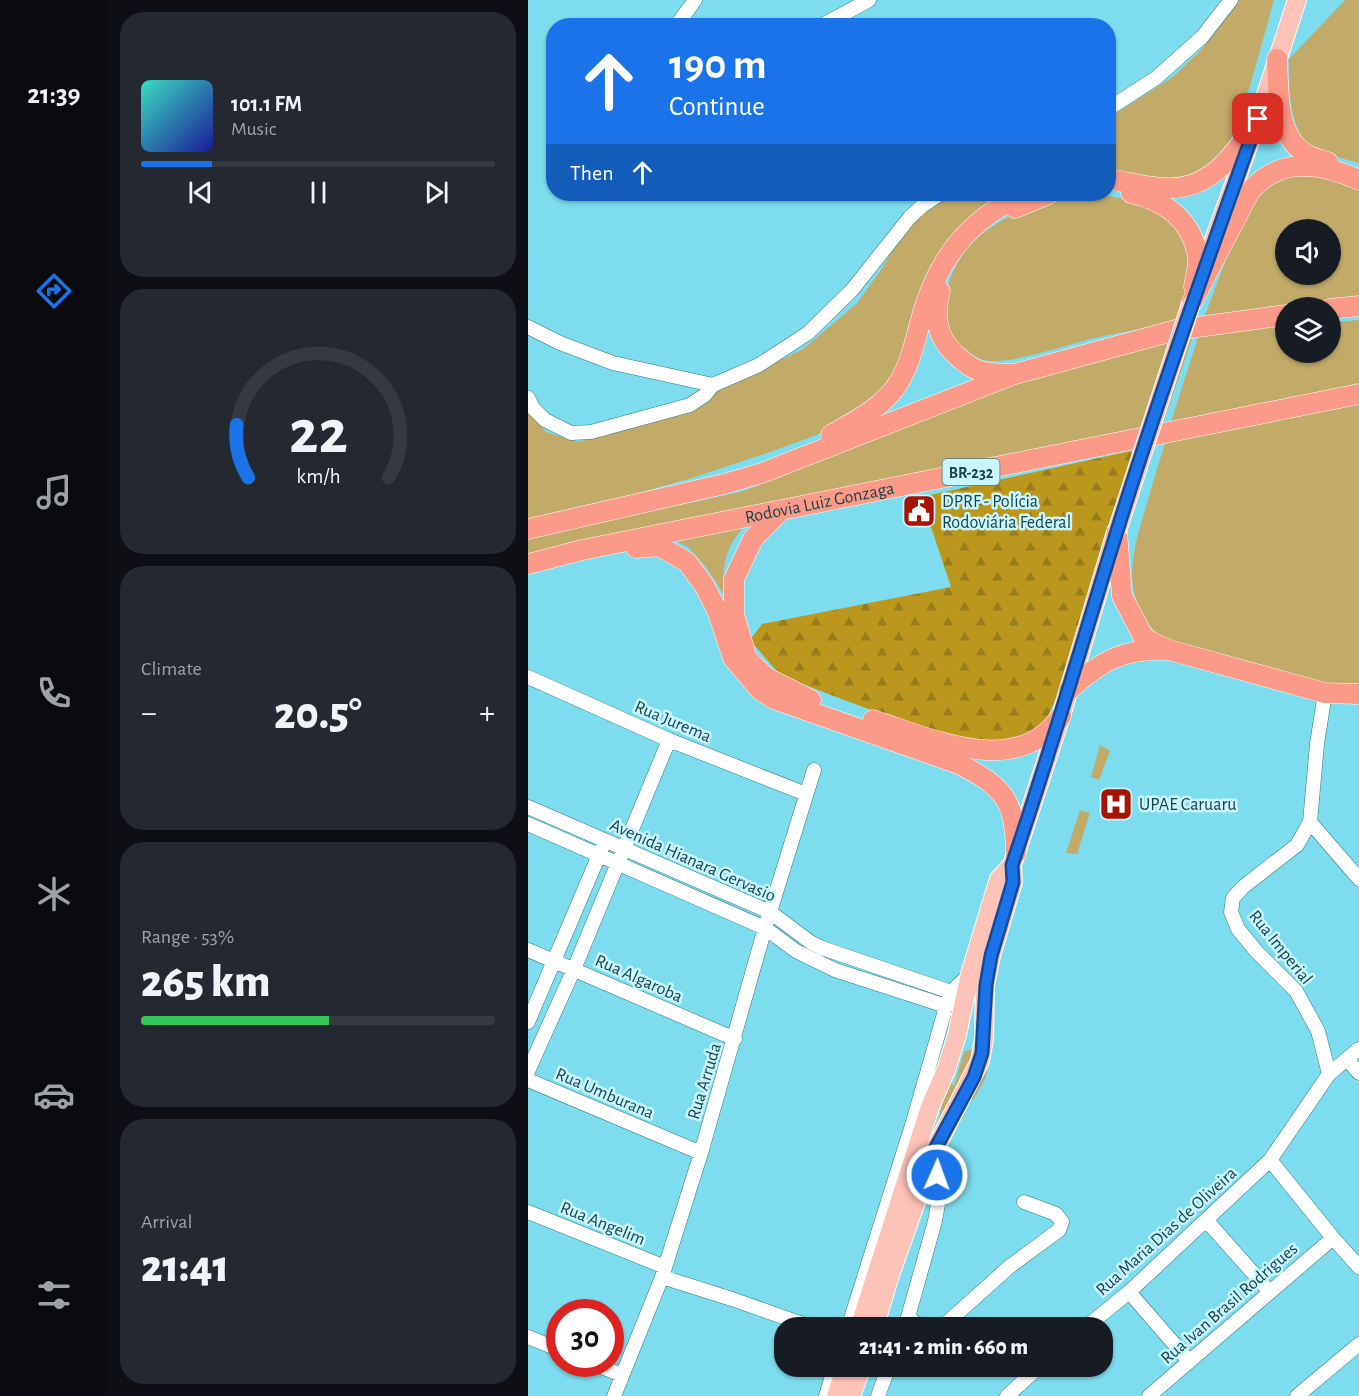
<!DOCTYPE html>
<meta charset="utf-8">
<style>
body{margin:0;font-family:"Alegreya Sans",sans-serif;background:#242831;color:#f1f3f6;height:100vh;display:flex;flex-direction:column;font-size:22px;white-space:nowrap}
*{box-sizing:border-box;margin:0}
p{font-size:20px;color:#9ea1a6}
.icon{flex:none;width:33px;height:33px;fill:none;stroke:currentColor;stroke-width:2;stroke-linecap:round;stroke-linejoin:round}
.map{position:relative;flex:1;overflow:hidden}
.drawer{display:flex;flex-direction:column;gap:12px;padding:12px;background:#0d0f14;width:420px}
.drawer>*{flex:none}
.hud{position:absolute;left:18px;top:18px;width:570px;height:183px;border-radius:24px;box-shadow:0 2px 4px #0004;background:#1a73e8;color:#fff;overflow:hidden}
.fabs{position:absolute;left:747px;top:219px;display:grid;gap:12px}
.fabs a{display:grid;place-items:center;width:66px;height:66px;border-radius:50%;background:#171b24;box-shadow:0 2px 4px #0004;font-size:30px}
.speed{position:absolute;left:18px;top:1299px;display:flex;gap:12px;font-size:30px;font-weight:700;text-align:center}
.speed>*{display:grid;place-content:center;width:78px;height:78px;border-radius:50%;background:#171b24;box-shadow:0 2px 4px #0004;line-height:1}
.speed .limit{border:9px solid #d22;background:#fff;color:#111}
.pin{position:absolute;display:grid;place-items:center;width:51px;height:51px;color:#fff;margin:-26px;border-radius:12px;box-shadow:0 3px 9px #0006}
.me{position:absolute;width:66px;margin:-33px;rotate:2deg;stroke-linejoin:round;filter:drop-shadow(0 0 4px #0008)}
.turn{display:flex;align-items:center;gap:21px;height:126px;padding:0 24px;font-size:27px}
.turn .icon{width:78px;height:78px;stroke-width:2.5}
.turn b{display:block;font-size:42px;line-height:51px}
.then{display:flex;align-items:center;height:57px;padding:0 24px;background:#0003;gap:12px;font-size:22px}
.big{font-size:45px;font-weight:800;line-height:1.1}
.drawer .tile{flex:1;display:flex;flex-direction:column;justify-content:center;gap:9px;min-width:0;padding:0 21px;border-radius:24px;background:#242831}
.drawer .dial{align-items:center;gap:0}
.dial svg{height:156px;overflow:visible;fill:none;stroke:#363941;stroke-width:7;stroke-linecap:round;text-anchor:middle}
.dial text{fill:#f1f3f6;stroke:none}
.song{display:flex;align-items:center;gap:18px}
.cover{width:72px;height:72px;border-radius:9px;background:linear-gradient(135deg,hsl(170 70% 55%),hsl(240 70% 35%))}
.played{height:6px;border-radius:3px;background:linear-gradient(90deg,#1a73e8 20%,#363941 20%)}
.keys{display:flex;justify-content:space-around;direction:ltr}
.heat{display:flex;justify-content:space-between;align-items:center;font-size:33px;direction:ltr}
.charge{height:9px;border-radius:4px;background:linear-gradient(90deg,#34c759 53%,#363941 0)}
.trip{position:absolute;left:246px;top:1317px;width:339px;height:60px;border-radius:24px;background:#171b24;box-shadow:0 2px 4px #0004;font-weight:800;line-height:60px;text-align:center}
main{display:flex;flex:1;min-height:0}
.tab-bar{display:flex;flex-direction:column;width:108px;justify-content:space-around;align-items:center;background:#090b0e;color:#9ea1a6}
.tab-bar .icon{width:42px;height:42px}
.tab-bar .current{color:#1a73e8}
.tab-bar b{font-size:27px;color:#f1f3f6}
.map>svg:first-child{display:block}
</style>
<main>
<nav class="tab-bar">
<b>21:39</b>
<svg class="icon current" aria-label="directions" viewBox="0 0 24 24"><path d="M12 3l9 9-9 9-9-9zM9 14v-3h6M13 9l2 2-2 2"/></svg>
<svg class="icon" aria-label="music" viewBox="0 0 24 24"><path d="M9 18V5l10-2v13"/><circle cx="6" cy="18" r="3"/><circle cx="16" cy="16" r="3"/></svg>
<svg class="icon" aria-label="phone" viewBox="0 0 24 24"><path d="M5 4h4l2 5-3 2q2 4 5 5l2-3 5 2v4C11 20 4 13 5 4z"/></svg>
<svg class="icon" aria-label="climate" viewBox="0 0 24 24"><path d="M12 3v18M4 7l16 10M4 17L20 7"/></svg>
<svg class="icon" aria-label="car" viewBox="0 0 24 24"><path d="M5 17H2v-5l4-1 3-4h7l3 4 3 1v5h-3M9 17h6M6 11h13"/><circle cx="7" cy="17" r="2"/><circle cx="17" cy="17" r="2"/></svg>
<svg class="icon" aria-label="filters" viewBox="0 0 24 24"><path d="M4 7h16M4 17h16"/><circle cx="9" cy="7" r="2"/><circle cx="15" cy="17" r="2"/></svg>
</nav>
<section class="drawer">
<div class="tile">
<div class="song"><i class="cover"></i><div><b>101.1 FM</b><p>Music</p></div></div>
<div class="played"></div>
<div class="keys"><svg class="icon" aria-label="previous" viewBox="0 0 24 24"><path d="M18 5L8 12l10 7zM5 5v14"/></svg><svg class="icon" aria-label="pause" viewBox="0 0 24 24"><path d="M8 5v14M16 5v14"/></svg><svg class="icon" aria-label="next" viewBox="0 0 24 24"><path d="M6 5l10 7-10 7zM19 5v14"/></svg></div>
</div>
<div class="tile dial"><svg viewBox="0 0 100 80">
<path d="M14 69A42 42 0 1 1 86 69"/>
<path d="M14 69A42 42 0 0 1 8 42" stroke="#1a73e8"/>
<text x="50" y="56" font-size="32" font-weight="700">22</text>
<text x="50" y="72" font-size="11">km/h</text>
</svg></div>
<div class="tile"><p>Climate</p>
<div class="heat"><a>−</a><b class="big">20.5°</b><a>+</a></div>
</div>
<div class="tile"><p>Range · 53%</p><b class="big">265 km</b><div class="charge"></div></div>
<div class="tile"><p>Arrival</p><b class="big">21:41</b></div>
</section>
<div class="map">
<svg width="831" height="1396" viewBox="0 0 831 1396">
<defs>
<pattern id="forest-firs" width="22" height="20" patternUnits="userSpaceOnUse" patternTransform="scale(1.5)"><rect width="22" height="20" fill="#bb971d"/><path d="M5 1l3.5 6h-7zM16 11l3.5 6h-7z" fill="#977d1c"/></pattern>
</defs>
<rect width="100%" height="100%" fill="#7dddee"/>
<path fill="#c2ab69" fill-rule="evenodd" d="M708 0H746L722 86 698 152 666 181 581 174V118L646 76 674 49Z
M817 0H831V163C821 160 789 152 783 147 760 128 761 86 761 59Z
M750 172 831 181V302L789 307 758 308 674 323 715 214ZM758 230H802V274H758Z
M423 194H482L433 228 366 379 346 402 294 433 242 452 164 478 57 508 0 519V409L18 432 50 442 141 414 275 349 329 303 355 267 370 238 391 217Z
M558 194C589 194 615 204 643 215L665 259 652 314 648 322C621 327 594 332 567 338 541 344 479 366 456 360 442 357 419 339 417 324 412 295 427 257 449 238 480 212 519 197 558 194Z
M831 320V383L641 428 673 328 757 324 758 352H802L803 322Z
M667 330 633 429 0 557V538L216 491 518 371Z
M831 402V689H797L636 641C590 599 603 556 619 503 625 481 632 459 639 437Z
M220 521C197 549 196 557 195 593L178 567 160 547 138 536Z
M572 745 582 751 571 780 563 777Z
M552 810 562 813 549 854 538 853Z
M450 1047 461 1056 458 1077 446 1099 439 1102 437 1114 391 1194 409 1138 418 1070 421 1081 426 1086 436 1052Z"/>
<path fill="url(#forest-firs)" d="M607 450 530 695 518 720 507 730 484 744 430 743 253 676 222 640 234 624 423 587 393 497Z"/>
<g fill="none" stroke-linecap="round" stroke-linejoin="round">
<g stroke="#2e7985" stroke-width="15">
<path id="minor" d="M148 26 167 0
M293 26 341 0
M580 109 628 78 674 37 703 0
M0 327 32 343 85 363 185 385
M0 398 5 408 17 420 43 433 63 432 162 405 177 395 185 385 231 365 280 333 324 290 382 217 394 206 412 194
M0 677 141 740 278 794
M797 693 789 744 782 822 769 845 715 887 705 898 703 912 710 929 728 951 768 991 790 1031 801 1074
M0 807 242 912 282 942 294 948 423 992 442 974
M782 822 831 879
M0 824 237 928 268 951 307 970 418 1006 437 999
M0 950 207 1039
M0 1022 74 848
M819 1059 831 1073
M0 1071 46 969 141 740
M0 1080 173 1153
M742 1160 805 1238 831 1267
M0 1212 137 1267
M678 1220 742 1292
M134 1277 204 1299 286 1328
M601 1292 661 1361
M381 1318 394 1328
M320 1328 385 1122 420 1000
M377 1328 407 1221 411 1198 407 1153
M413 1328 481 1267 531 1230 534 1222 528 1214 496 1202
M557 1328 601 1292 742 1160 801 1074 831 1049
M0 1337 32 1350
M66 1364 94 1375
M86 1396 134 1277 173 1153 237 928 286 770
M298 1396 307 1366
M350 1396 361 1366
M479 1396 512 1366
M621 1396 805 1238
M769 1396 831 1344"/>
</g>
<g stroke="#fff" stroke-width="20">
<path id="major" d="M680 256 730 119 769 0
M331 1328 402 1107 418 1070 429 1035 442 974 471 879 484 865 488 853 533 716 588 532
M346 1328 362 1275 406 1151 452 1061 456 1039 457 985 463 956 485 882 484 865
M308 1396 318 1366
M323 1396 334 1366"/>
</g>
<g stroke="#fff" stroke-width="21">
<g id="highway">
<path d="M749 59C751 89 747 136 778 154 784 158 793 160 800 162"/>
<path d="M580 179C599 182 618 187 637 188 683 191 707 153 730 119"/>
<path d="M603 193C638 201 665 221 670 258 671 267 667 278 666 287"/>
<path d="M487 208 521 194"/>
<path d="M412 291C406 318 408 337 429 356 437 362 443 369 453 371 462 374 472 373 482 374"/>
<path d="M663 304 722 191C752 156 793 163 831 180"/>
<path d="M802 309 831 306"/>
<path d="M303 435C327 421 356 407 371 382 386 357 389 328 399 300 416 251 449 214 498 194"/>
<path d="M253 510 225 539 206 579V614L219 659 239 678 283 700"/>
<path d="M0 529 196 484 234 473 487 374 648 330 758 315"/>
<path d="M589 531 594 596 615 636 623 642 641 650 797 693 831 694"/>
<path d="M108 548 131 546 159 562 176 585 189 610 205 658 232 690 246 699 431 764C477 787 487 801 488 853"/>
<path id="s1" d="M0 564 54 550 831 394"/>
<path d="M541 690C572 662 594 648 639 650"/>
<path d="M345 720C402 738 490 780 533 716"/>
</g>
</g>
<use href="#minor" stroke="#fff" stroke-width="14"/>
<use href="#major" stroke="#fdc2b8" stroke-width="18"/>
<use href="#highway" stroke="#fc9a89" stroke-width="20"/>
<g stroke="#fff" stroke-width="20" stroke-linecap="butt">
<path id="major-bridge" d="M589 531 663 304"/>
</g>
<use href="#major-bridge" stroke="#fdc2b8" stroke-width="18"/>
</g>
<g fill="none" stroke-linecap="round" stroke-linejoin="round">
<g stroke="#114b97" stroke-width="15">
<path id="route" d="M409 1175 406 1151 446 1077 454 1053 458 985 463 956 485 882 484 865C522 754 554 643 589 531 632 393 681 256 730 119"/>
</g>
<use href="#route" stroke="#1a73e8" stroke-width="10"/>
</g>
<defs>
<g id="civic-square" transform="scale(1.725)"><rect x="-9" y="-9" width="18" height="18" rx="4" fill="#a61303" stroke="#c9f6fe"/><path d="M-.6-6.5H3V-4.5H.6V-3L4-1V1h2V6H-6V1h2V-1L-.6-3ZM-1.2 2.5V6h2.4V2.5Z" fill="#fff"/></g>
<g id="hospital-square" transform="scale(1.725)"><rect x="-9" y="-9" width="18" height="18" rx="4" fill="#a61303" stroke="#c9f6fe"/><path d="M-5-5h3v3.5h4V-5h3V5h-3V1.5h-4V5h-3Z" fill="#fff"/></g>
</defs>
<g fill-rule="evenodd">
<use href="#civic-square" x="391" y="511"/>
<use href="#hospital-square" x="588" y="804"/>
</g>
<g text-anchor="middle" stroke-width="5" stroke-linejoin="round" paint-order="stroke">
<rect fill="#c9f6fe" stroke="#4e7980" stroke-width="1.5" x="414.5" y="459" width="57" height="26" rx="4.5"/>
<g font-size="16" font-weight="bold" fill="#1a434a">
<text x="443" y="478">BR-232</text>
</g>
<g font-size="18" fill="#1a434a" stroke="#c9f6fe" text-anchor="start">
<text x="414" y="507">DPRF - Polícia<tspan x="414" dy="21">Rodoviária Federal</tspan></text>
<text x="611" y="810">UPAE Caruaru</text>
</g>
<g font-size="18" fill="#1a434a" stroke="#c9f6fe">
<text dy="6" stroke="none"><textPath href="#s1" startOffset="298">Rodovia Luiz Gonzaga</textPath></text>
<text transform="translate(145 721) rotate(23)" y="6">Rua Jurema</text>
<text transform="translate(165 860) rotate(24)" y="6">Avenida Hianara Gervasio</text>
<text transform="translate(753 947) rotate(51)" y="6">Rua Imperial</text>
<text transform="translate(111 978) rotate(24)" y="6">Rua Algaroba</text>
<text transform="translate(176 1081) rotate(-73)" y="6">Rua Arruda</text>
<text transform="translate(77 1093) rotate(23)" y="6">Rua Umburana</text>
<text transform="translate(75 1223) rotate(22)" y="6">Rua Angelim</text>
<text transform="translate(638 1231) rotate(-42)" y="6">Rua Maria Dias de Oliveira</text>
<text transform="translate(701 1303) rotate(-41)" y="6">Rua Ivan Brasil Rodrigues</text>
</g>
</g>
</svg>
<div class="fabs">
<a><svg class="icon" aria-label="sound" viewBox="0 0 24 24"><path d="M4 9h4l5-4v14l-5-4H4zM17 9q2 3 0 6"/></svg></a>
<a><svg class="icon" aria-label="layers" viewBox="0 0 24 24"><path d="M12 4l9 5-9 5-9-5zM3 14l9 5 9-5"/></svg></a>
</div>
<div class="speed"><div class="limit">30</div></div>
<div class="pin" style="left:730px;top:119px;background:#d93025"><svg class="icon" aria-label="arrive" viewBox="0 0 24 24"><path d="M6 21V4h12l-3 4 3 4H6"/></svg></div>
<svg class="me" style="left:409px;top:1175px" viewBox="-20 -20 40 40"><circle r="17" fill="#1a73e8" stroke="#fff" stroke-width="3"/><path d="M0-11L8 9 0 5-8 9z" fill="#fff"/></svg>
<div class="trip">21:41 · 2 min · 660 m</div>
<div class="hud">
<div class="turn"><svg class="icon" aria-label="ahead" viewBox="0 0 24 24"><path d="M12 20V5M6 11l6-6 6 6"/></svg><div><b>190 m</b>Continue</div></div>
<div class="then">Then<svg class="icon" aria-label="ahead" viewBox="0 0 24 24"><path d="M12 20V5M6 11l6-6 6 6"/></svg></div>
</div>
</div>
</main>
